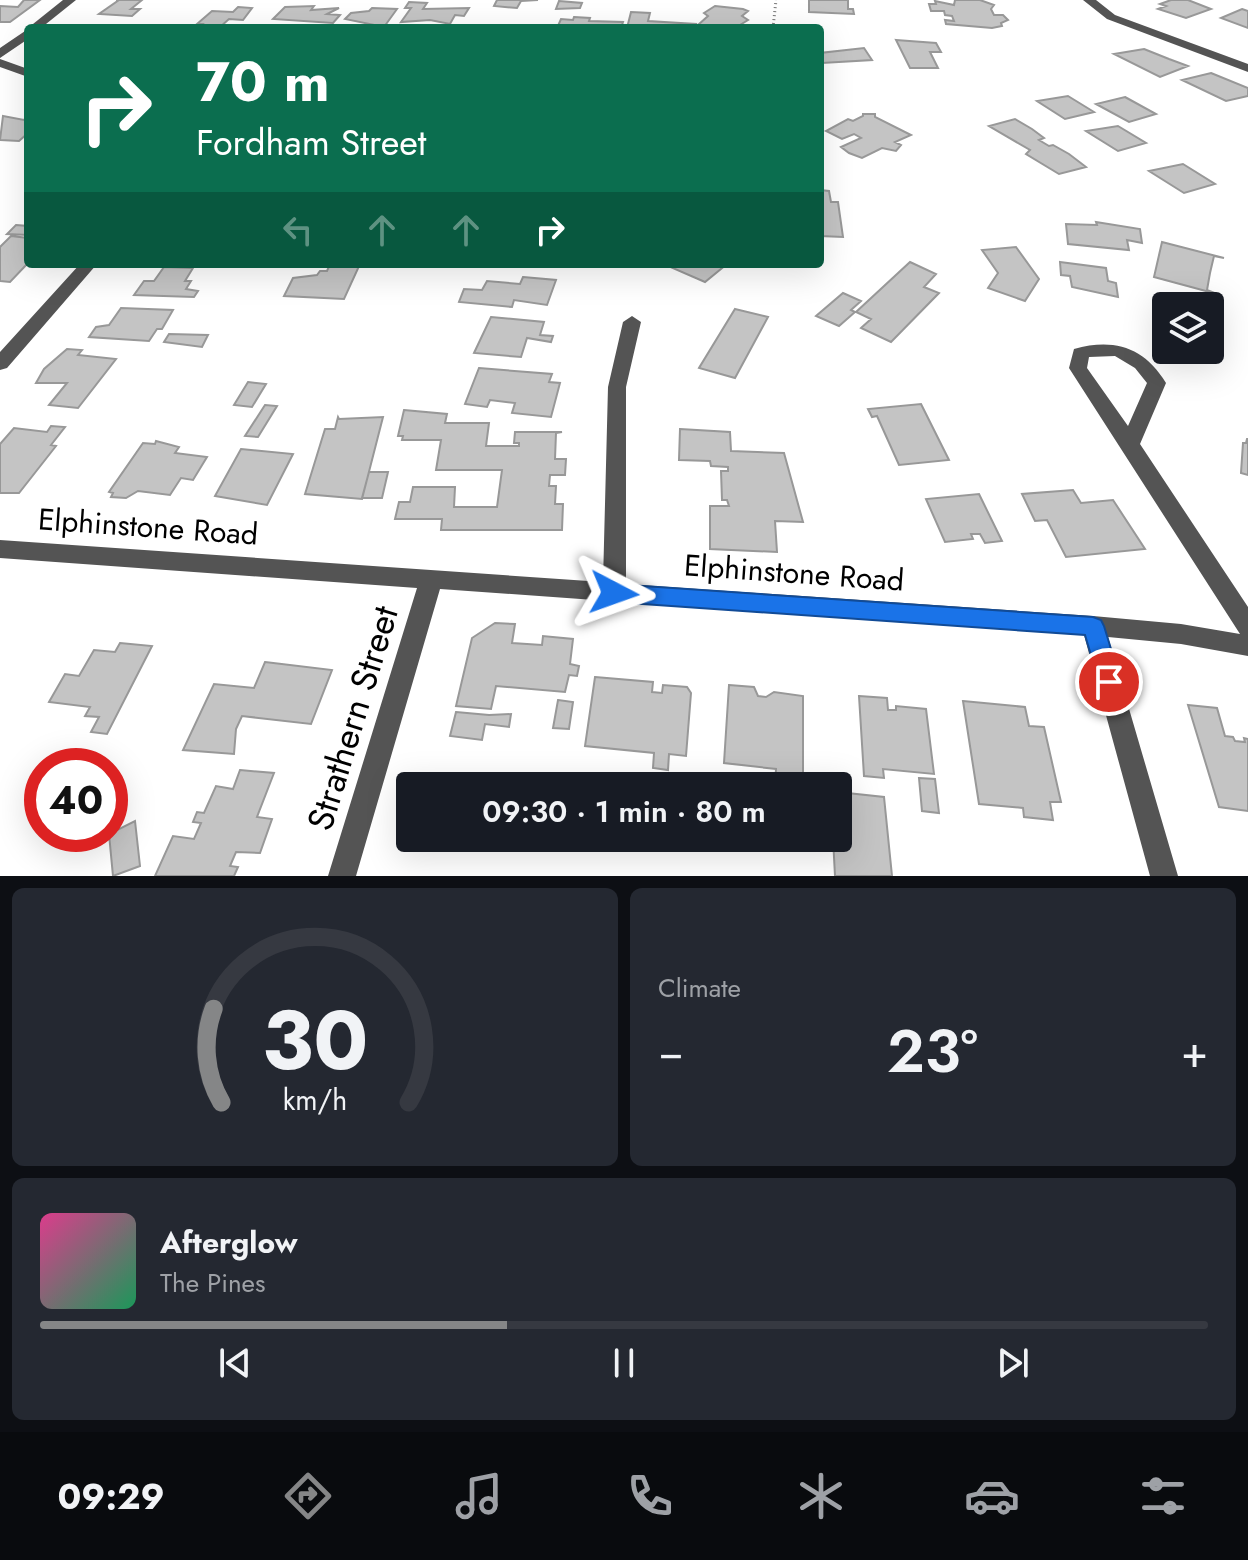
<!DOCTYPE html>
<meta charset="utf-8">
<style>
body{margin:0;font-family:Jost,sans-serif;background:#242831;color:#f1f3f6;height:100vh;display:flex;flex-direction:column;font-size:30px;white-space:nowrap}
*{box-sizing:border-box;margin:0}
p{font-size:26px;color:#9ea1a6}
.icon{flex:none;width:44px;height:44px;fill:none;stroke:currentColor;stroke-width:2;stroke-linecap:round;stroke-linejoin:round}
.map{position:relative;height:876px;overflow:hidden}
.sheet{display:flex;flex-direction:column;gap:12px;padding:12px;background:#0d0f14;flex:1}
.sheet>*{flex:none}
.hud{position:absolute;left:24px;top:24px;width:800px;height:244px;border-radius:8px;box-shadow:0 8px 32px #0002;background:#0b6e4f;color:#fff;overflow:hidden}
.fabs{position:absolute;left:1152px;top:292px;display:grid;gap:16px}
.fabs a{display:grid;place-items:center;width:72px;height:72px;border-radius:8px;background:#171b24;box-shadow:0 8px 32px #0002;font-size:40px}
.speed{position:absolute;left:24px;top:748px;display:flex;gap:16px;font-size:40px;font-weight:700;text-align:center}
.speed>*{display:grid;place-content:center;width:104px;height:104px;border-radius:50%;background:#171b24;box-shadow:0 8px 32px #0002;line-height:1}
.speed .limit{border:12px solid #d22;background:#fff;color:#111}
.pin{position:absolute;display:grid;place-items:center;width:68px;height:68px;color:#fff;margin:-34px;border:4px solid #fff;border-radius:50%;box-shadow:0 2px 8px #0007}
.me{position:absolute;width:88px;margin:-44px;rotate:94deg;stroke-linejoin:round;filter:drop-shadow(0 0 6px #0008)}
.turn{display:flex;align-items:center;gap:28px;height:168px;padding:0 40px;font-size:36px}
.turn .icon{width:104px;height:104px;stroke-width:2.5}
.turn b{display:block;font-size:56px;line-height:68px}
.lanes{display:flex;align-items:center;height:76px;padding:0 40px;background:#0003;justify-content:center;gap:40px;direction:ltr}
.lanes .off{opacity:.35}
.big{font-size:60px;font-weight:600;line-height:1.1}
.sheet .card{flex:1;display:flex;flex-direction:column;justify-content:center;gap:12px;min-width:0;padding:0 28px;border-radius:12px;background:#242831}
.sheet .dial{align-items:center;gap:0}
.dial svg{height:208px;overflow:visible;fill:none;stroke:#363941;stroke-width:7;stroke-linecap:round;text-anchor:middle}
.dial text{fill:#f1f3f6;stroke:none}
.song{display:flex;align-items:center;gap:24px}
.cover{width:96px;height:96px;border-radius:12px;background:linear-gradient(135deg,hsl(330 70% 55%),hsl(150 70% 35%))}
.played{height:8px;border-radius:4px;background:linear-gradient(90deg,#858687 40%,#363941 40%)}
.keys{display:flex;justify-content:space-around;direction:ltr}
.heat{display:flex;justify-content:space-between;align-items:center;font-size:44px;direction:ltr}
.sheet .tiles{flex:1;display:grid;gap:12px;grid-template-columns:1fr 1fr}
.card:last-child{grid-column:span 2}
.trip{position:absolute;left:396px;top:772px;width:456px;height:80px;border-radius:8px;background:#171b24;box-shadow:0 8px 32px #0002;font-weight:600;line-height:80px;text-align:center}
.dock{display:flex;height:128px;justify-content:space-around;align-items:center;background:#090b0e;color:#9ea1a6}
.dock .icon{width:56px;height:56px}
.dock .selected{color:#858687}
.dock b{font-size:36px;color:#f1f3f6}
.map>svg:first-child{display:block}
</style>
<div class="map">
<svg width="1248" height="876" viewBox="0 0 1248 876">
<rect width="100%" height="100%" fill="#fff"/>
<path fill="#c4c4c4" stroke="#989898" stroke-width="2" d="M24 0H40L10 22H0V6L18 7Z
M116 0H142L131 9H140L132 16 99 14 119 0Z
M497 0H538L521 1 517 8 494 6Z
M809 0H848V9H853L854 14 809 12Z
M955 0H980L994 5 991 9 994 15H1003L1008 20 1001 23 1002 26 992 28 946 24 945 20 954 21 952 16 945 15 944 11H931L929 4H936L935 1 954 5Z
M1171 0H1188L1211 9 1186 18 1158 9 1166 6 1160 4Z
M559 1 582 3 580 8 556 9Z
M409 2 427 3 423 9 469 8 464 16 455 15 450 24 430 20 401 22 411 8H405Z
M314 6 311 10 339 8 327 14 340 15 333 23 273 19 285 7Z
M715 6 743 9 748 11 742 16 748 20 735 28 698 25 708 16 704 13Z
M238 7 252 8 243 20 229 19 219 28 198 27 202 24H197L212 11 233 12Z
M372 8 397 9 384 27 345 19 351 13 369 11Z
M1242 9 1248 11V28L1221 18Z
M631 12 650 13 648 21 696 24 695 28H627Z
M574 17 590 18 589 21 623 22 621 28H557L561 19 573 20Z
M896 40 936 43 941 52H930L938 68H910Z
M864 48 872 60 822 63 820 59V53Z
M1144 49 1169 59 1188 66 1160 77 1114 54Z
M1211 73 1248 88V96L1226 101 1182 80Z
M1068 96 1094 112 1065 119 1037 101Z
M1125 97 1156 114 1129 122 1096 104Z
M863 114H875V117L911 135 895 142 901 145 896 151 882 148 862 158 849 153 841 147 861 138 854 134 842 139 826 131 848 119 853 121 863 116Z
M3 116 24 120 28 116V133L19 141 0 140Z
M1015 119 1032 129 1044 138 1039 140 1049 146 1053 145 1069 154 1086 167 1059 174 1026 154 1030 150 989 126Z
M1118 126 1146 143 1118 151 1086 131Z
M1183 164 1215 184 1184 193 1149 171Z
M820 190 829 191 831 202H838L843 237 820 236Z
M1096 222 1140 229 1142 243 1127 240 1129 250 1068 244 1066 224 1097 225Z
M16 225 28 226V235L7 234Z
M11 236 28 238V263L10 282 0 281V247Z
M1162 242 1224 258 1214 256 1210 273 1207 290 1217 294 1154 277Z
M1016 247 1039 279 1025 301 988 288 998 273 982 250Z
M910 262 936 274 924 287 939 293 891 342 861 328 871 319 856 312Z
M1060 262 1106 268 1108 281 1116 283 1118 297 1072 287 1070 276 1061 275Z
M330 264H360L344 299 284 296 293 278 317 275 320 271H327Z
M670 264H727L705 282 668 266Z
M164 267 193 268 185 281H191L186 289 198 291 194 297 134 295 144 281H154Z
M523 277 556 280 547 305 514 300 512 307 459 302 464 289 482 290 487 281 520 284Z
M843 293 861 301 851 310 855 312 839 326 816 316Z
M121 308 173 310 162 329H157L149 341 89 337 96 327 109 325Z
M735 309 768 317 735 378 699 368Z
M491 317 544 322 540 335 553 336 551 342 527 338 521 357 474 353Z
M169 334 208 335 202 347 164 342Z
M67 349 82 350 78 355 116 359 78 408 49 405 67 383H36L44 369Z
M479 368 552 374 549 382 560 383 551 417 512 413 515 403 490 400 487 407 465 404Z
M248 382 266 384 252 407 234 405Z
M921 404 949 460 899 465 877 416 872 417 868 409Z
M265 405 277 406 258 437 245 436Z
M404 410 447 414 445 423H489L486 446H519V443H514L515 432H562L556 433 555 459H566L565 475H550L549 486H556L555 504H563L562 530H441L442 519H395L399 502H410L413 487H455L454 507H497L502 470H436L441 440H402L403 436H398Z
M338 417 339 419 383 417 362 499 305 494 325 429H335Z
M51 426 65 427 51 445 56 446 19 493H0V444L14 428 47 432Z
M680 429 730 432 731 451 784 453 803 522 775 521 777 552 710 549V506H729L727 500H722L721 471H728V467L711 466 710 461 679 460Z
M1247 439H1248V475L1241 473 1243 443H1246Z
M156 441 179 447 175 453 207 457 193 480 181 478 170 495 138 491 126 498 111 497 113 493 109 492 143 443 155 444Z
M241 449 293 454 267 505 215 496Z
M369 472H388L382 498H362Z
M1073 490 1081 503 1113 500 1145 549 1066 557 1047 520 1035 521 1022 494Z
M979 494 1002 541 985 543 980 534H971L973 539 945 542 926 499Z
M495 623 515 624 512 643 542 645 543 636 573 639 570 664 579 666 577 676 569 675 565 692 496 686 491 709 456 706 472 638Z
M120 643 152 646 107 734 91 732 99 717 85 716 90 707 49 702 65 674 79 676 94 650 115 652Z
M265 662 332 670 311 724 242 716 236 729 234 754 183 750 214 684 254 688Z
M595 677 653 682 652 692 662 693 663 685 687 687 691 693 686 756 669 754 668 770 653 768 654 753 585 746Z
M729 685 754 687 758 696 766 697 774 692 803 696V786H775L776 769 724 763Z
M859 696 887 698 888 710H896V706L926 709 934 774 883 769 884 778 864 776Z
M558 700 573 702 569 729 553 728Z
M963 701 1025 707 1029 726 1044 727 1061 802H1050L1053 820 1024 817 1023 808 979 804Z
M1188 705 1217 708 1225 736 1233 737 1235 741 1245 742 1244 738 1248 739V811L1219 807Z
M456 712 489 715 511 714 509 727 485 724 482 740 450 736Z
M240 770 274 773 257 817 272 819 260 853 236 852 230 866 238 867 234 876H155L173 836 194 839 201 823 193 822 197 812 204 813 216 786 233 789Z
M919 778 935 779 939 813 922 811Z
M838 792 884 797 892 876H835L833 838H838Z
M135 821 140 866 113 876 109 834Z"/>
<g fill="none" stroke-linecap="round" stroke-linejoin="round">
<path stroke="#767676" stroke-width="3" stroke-dasharray="1 3" stroke-linecap="butt" d="M773 28 776 0"/>
<path fill="#545454" fill-rule="evenodd" d="M63 0H76L41 28H28Z
M1083 0H1096L1115 15 1248 64V72L1107 19Z
M28 29V39L0 58V48Z
M0 59 28 69V77L0 67Z
M80 264H97L7 368 0 370V352Z
M632 316 641 322 626 387V584L1093 616 1181 624 1240 634 1069 368 1074 349C1114 338 1144 347 1166 383L1140 444 1248 607V656L1181 644 1108 637 1178 876H1150L1084 635 440 589 356 876H328L417 588 0 558V540L603 582 608 387 623 322ZM1115 356 1135 368 1147 383 1128 426 1087 368 1089 357Z"/>
</g>
<path fill="#1a73e8" stroke="#114b97" stroke-width="2" d="M614 584 1093 617 1101 620 1104 626 1121 682 1117 689 1109 692 1101 689 1085 635 614 602 607 599 604 593 607 587Z"/>
<g text-anchor="middle" stroke-width="6" stroke-linejoin="round" paint-order="stroke">
<g font-size="30" fill="#000" stroke="#fff">
<text transform="translate(148 527) rotate(4)" y="10">Elphinstone Road</text>
<text transform="translate(794 573) rotate(4)" y="10">Elphinstone Road</text>
</g>
<g font-size="36" fill="#000" stroke="#fff">
<text transform="translate(352 718) rotate(-73)" y="13">Strathern Street</text>
</g>
</g>
</svg>
<div class="fabs">
<a><svg class="icon" aria-label="layers" viewBox="0 0 24 24"><path d="M12 4l9 5-9 5-9-5zM3 14l9 5 9-5"/></svg></a>
</div>
<div class="speed"><div class="limit">40</div></div>
<div class="pin" style="left:1109px;top:682px;background:#d93025"><svg class="icon" aria-label="arrive" viewBox="0 0 24 24"><path d="M6 21V4h12l-3 4 3 4H6"/></svg></div>
<svg class="me" style="left:614px;top:593px" viewBox="-20 -20 40 40"><path d="M0-17L14 15 0 8-14 15z" fill="#1a73e8" stroke="#fff" stroke-width="4"/></svg>
<div class="trip">09:30 · 1 min · 80 m</div>
<div class="hud">
<div class="turn"><svg class="icon" aria-label="right" viewBox="0 0 24 24"><path d="M7 20v-9h11M14 6l5 5-5 5"/></svg><div><b>70 m</b>Fordham Street</div></div>
<div class="lanes"><svg class="icon off" aria-label="left" viewBox="0 0 24 24"><path d="M17 20v-9H6M10 6l-5 5 5 5"/></svg><svg class="icon off" aria-label="ahead" viewBox="0 0 24 24"><path d="M12 20V5M6 11l6-6 6 6"/></svg><svg class="icon off" aria-label="ahead" viewBox="0 0 24 24"><path d="M12 20V5M6 11l6-6 6 6"/></svg><svg class="icon" aria-label="right" viewBox="0 0 24 24"><path d="M7 20v-9h11M14 6l5 5-5 5"/></svg></div>
</div>
</div>
<section class="sheet">
<div class="tiles">
<div class="card dial"><svg viewBox="0 0 100 80">
<path d="M14 69A42 42 0 1 1 86 69"/>
<path d="M14 69A42 42 0 0 1 11 33" stroke="#858687"/>
<text x="50" y="56" font-size="32" font-weight="700">30</text>
<text x="50" y="72" font-size="11">km/h</text>
</svg></div>
<div class="card"><p>Climate</p>
<div class="heat"><a>−</a><b class="big">23°</b><a>+</a></div>
</div>
<div class="card">
<div class="song"><i class="cover"></i><div><b>Afterglow</b><p>The Pines</p></div></div>
<div class="played"></div>
<div class="keys"><svg class="icon" aria-label="previous" viewBox="0 0 24 24"><path d="M18 5L8 12l10 7zM5 5v14"/></svg><svg class="icon" aria-label="pause" viewBox="0 0 24 24"><path d="M8 5v14M16 5v14"/></svg><svg class="icon" aria-label="next" viewBox="0 0 24 24"><path d="M6 5l10 7-10 7zM19 5v14"/></svg></div>
</div>
</div>
</section>
<nav class="dock">
<b>09:29</b>
<svg class="icon selected" aria-label="directions" viewBox="0 0 24 24"><path d="M12 3l9 9-9 9-9-9zM9 14v-3h6M13 9l2 2-2 2"/></svg>
<svg class="icon" aria-label="music" viewBox="0 0 24 24"><path d="M9 18V5l10-2v13"/><circle cx="6" cy="18" r="3"/><circle cx="16" cy="16" r="3"/></svg>
<svg class="icon" aria-label="phone" viewBox="0 0 24 24"><path d="M5 4h4l2 5-3 2q2 4 5 5l2-3 5 2v4C11 20 4 13 5 4z"/></svg>
<svg class="icon" aria-label="climate" viewBox="0 0 24 24"><path d="M12 3v18M4 7l16 10M4 17L20 7"/></svg>
<svg class="icon" aria-label="car" viewBox="0 0 24 24"><path d="M5 17H2v-5l4-1 3-4h7l3 4 3 1v5h-3M9 17h6M6 11h13"/><circle cx="7" cy="17" r="2"/><circle cx="17" cy="17" r="2"/></svg>
<svg class="icon" aria-label="filters" viewBox="0 0 24 24"><path d="M4 7h16M4 17h16"/><circle cx="9" cy="7" r="2"/><circle cx="15" cy="17" r="2"/></svg>
</nav>
